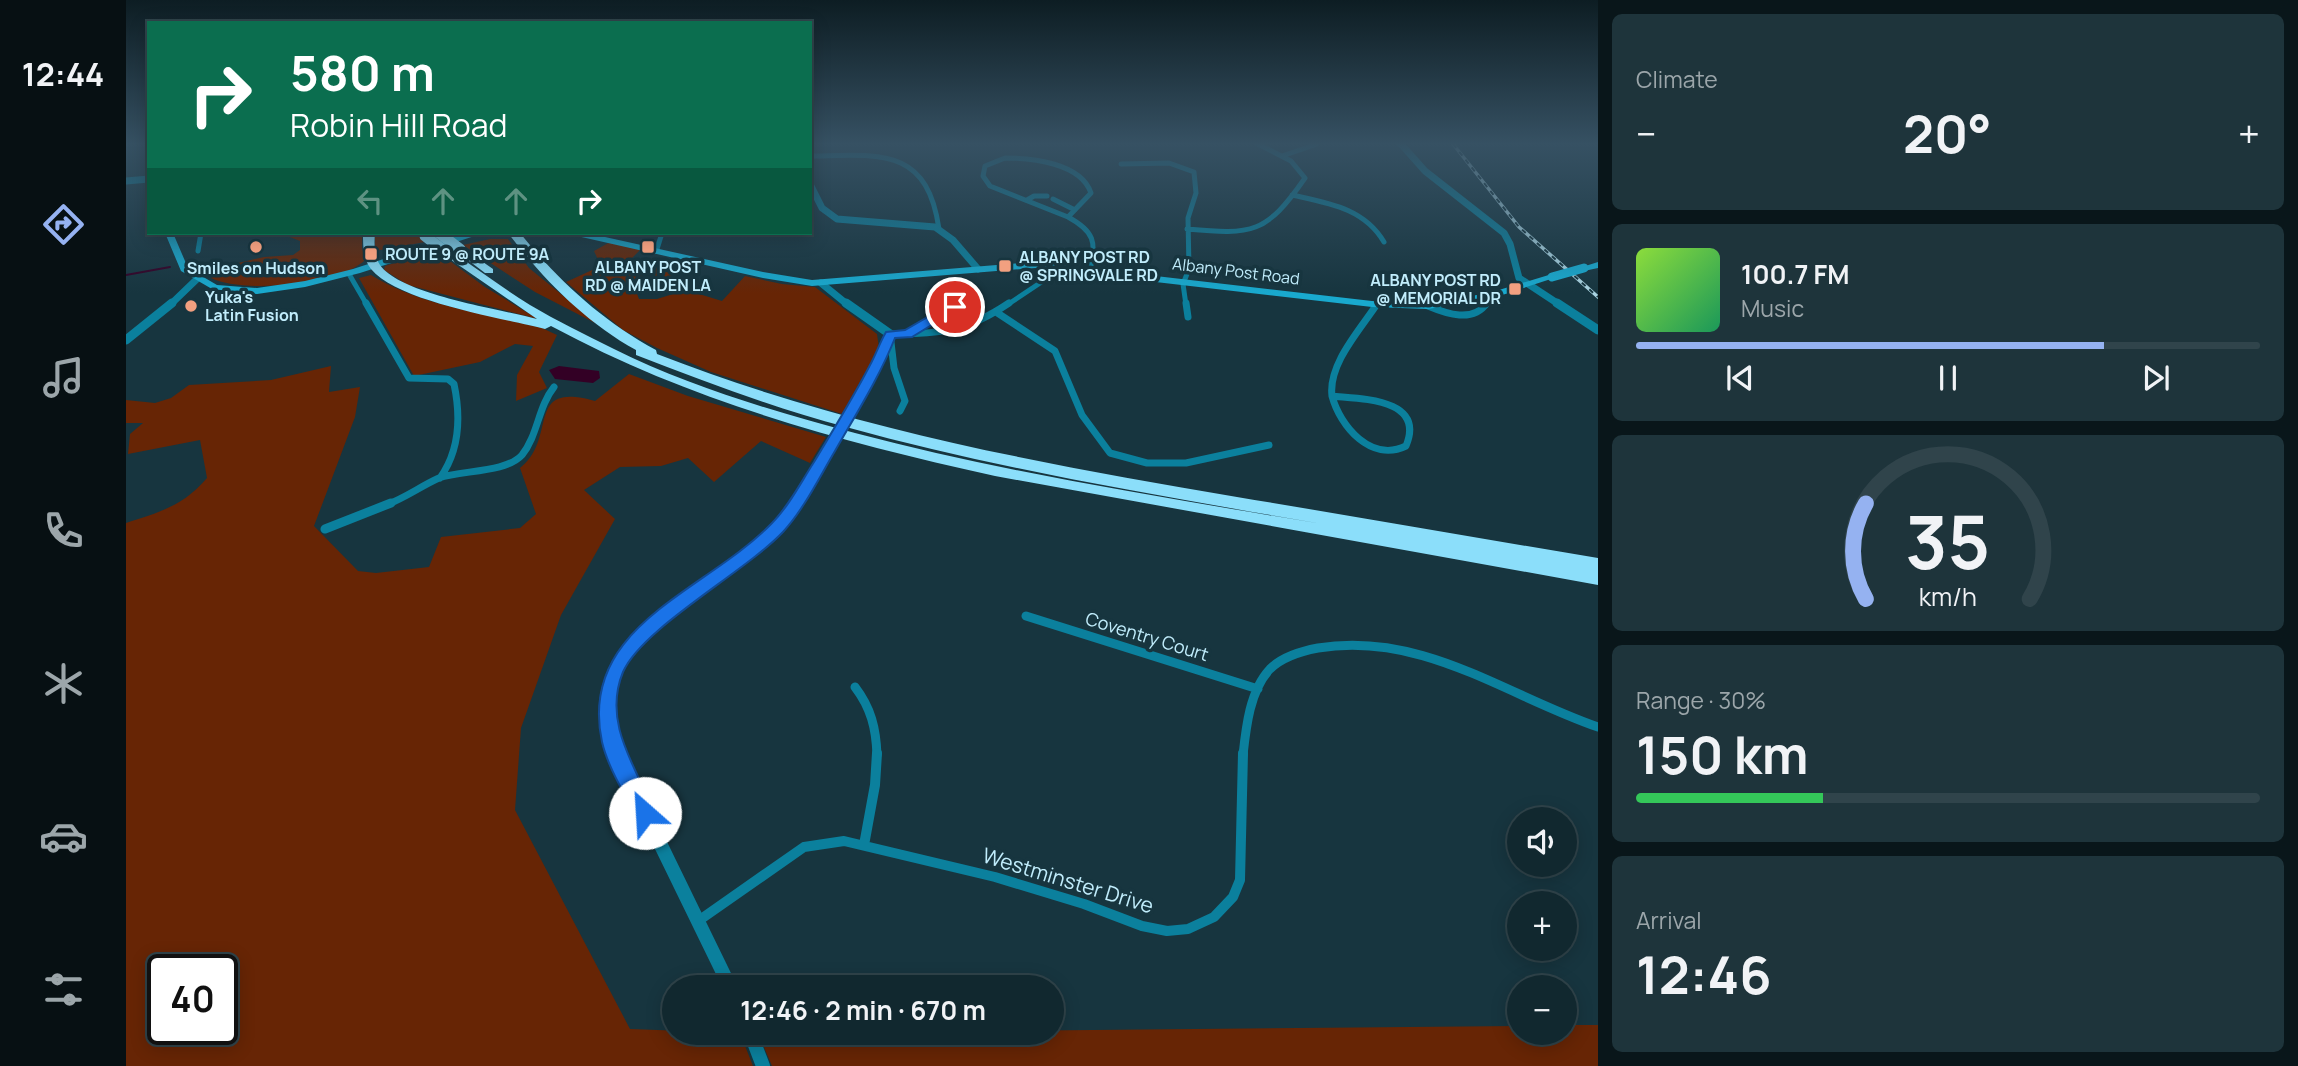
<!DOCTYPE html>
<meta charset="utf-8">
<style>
body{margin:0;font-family:Manrope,sans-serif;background:#1e343b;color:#f1f3f6;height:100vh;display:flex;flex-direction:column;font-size:26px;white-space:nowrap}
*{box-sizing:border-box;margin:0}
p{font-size:23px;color:#9ca6aa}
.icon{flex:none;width:38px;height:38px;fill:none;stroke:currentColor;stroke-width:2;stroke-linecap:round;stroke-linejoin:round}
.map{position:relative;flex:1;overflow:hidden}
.details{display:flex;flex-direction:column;gap:14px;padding:14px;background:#09161a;width:700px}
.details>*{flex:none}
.top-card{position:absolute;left:21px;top:21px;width:665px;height:214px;border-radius:0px;box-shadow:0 4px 18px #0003,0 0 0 2px #30444b;background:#0b6e4f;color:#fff;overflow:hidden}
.buttons{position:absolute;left:1381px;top:807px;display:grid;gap:14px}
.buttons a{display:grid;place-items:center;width:70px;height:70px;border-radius:50%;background:#11282f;box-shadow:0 4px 18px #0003,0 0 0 2px #30444b;font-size:35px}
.speed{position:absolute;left:21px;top:954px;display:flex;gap:14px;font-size:35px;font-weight:700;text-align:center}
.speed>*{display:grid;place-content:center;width:91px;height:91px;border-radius:50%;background:#11282f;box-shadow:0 4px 18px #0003,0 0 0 2px #30444b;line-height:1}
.speed .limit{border:4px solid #111;border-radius:10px;background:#fff;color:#111}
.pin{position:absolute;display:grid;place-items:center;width:60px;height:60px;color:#fff;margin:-30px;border:4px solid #fff;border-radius:50%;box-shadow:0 2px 7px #0007}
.me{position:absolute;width:77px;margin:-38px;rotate:334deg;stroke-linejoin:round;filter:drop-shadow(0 0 5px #0008)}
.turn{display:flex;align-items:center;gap:24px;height:147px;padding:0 28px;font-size:32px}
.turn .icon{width:91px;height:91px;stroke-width:2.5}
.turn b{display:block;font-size:49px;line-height:60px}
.lanes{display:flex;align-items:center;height:66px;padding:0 28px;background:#0003;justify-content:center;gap:35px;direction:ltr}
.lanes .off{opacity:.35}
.big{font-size:52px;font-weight:700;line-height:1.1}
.details .card{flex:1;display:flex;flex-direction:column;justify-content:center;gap:10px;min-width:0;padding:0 24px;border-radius:10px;background:#1e343b}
.details .dial{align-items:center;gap:0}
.dial svg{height:182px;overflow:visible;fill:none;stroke:#30444b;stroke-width:7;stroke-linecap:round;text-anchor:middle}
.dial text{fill:#f1f3f6;stroke:none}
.song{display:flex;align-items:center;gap:21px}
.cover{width:84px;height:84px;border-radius:10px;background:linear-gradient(135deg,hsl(90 70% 55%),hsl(150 70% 35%))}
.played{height:7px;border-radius:4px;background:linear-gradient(90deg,#95b2f1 75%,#30444b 75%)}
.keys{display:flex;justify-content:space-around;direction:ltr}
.heat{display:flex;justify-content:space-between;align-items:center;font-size:38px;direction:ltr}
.charge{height:10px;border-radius:5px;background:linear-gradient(90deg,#34c759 30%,#30444b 0)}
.trip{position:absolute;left:536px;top:975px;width:402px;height:70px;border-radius:35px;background:#11282f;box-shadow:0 4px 18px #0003,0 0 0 2px #30444b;font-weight:700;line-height:70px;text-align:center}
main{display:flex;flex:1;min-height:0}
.tab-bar{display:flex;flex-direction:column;width:126px;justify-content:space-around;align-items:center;background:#071013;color:#9ca6aa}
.tab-bar .icon{width:49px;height:49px}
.tab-bar .current{color:#95b2f1}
.tab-bar b{font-size:32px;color:#f1f3f6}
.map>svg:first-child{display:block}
</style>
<main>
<nav class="tab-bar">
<b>12:44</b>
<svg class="icon current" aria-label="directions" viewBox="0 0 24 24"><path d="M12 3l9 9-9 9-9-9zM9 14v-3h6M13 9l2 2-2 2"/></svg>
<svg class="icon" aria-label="music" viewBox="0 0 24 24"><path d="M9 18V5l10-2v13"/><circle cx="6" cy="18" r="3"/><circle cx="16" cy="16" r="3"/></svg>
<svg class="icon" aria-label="phone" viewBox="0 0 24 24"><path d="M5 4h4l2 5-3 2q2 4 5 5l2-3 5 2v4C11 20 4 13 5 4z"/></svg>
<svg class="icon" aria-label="climate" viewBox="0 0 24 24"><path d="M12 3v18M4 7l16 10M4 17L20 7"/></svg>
<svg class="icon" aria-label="car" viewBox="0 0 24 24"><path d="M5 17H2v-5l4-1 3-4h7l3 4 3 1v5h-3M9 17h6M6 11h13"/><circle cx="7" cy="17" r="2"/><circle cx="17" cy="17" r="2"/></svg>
<svg class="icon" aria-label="filters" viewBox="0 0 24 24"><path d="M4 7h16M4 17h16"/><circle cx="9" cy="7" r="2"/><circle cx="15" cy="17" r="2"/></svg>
</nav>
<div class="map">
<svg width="1472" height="1066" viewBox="0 0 1472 1066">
<rect width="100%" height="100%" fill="#17353f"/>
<path fill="#672505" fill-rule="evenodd" d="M140 233H236V249L240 259C216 285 116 294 85 278L91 268 138 257 167 255 174 250V241L161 236H134Z
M249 233H288L299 242 249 251Z
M364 239H382L403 268 473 325 409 292 337 245Z
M484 242 515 249 505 259 551 269 549 274C537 281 520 282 510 291L513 299H531L560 290 596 301 619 276 656 284 689 287 751 334 753 348 716 414 585 372 531 348 497 330 440 282 475 266 468 251Z
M309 250 359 287 412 319 282 285 258 270 259 266Z
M245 275C295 306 359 313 416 328L431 335 413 372 421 388 390 401 391 375 407 346 389 344 354 362 288 376 233 278Z
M205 366 203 392 234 387 229 417 188 526 232 571 250 573 303 567 315 537 394 528 410 514 394 468C433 438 397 381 469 401L503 374 562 396 700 437 684 463 635 441 588 482 562 458 535 466 494 467 458 490 489 519 435 615 395 728 389 810 504 1029 614 1033 627 1066H0V523C34 512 57 506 81 478L74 440 2 454 4 434 17 423H0V400L29 403 45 398 63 385 145 380ZM37 970H96V1029H37Z
M1439 1025H1472V1066H646L632 1033 1393 1026V1032H1438Z"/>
<path fill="#330025" d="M433 366 473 371 474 378 467 383 429 379 423 370Z"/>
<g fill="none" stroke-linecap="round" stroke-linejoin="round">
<path stroke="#330025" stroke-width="2" d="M0 275 44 267"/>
<path stroke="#0b809d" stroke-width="5" d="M684 156C753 155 801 146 813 229
M1156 156 1191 144
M879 158C906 158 955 163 965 193L942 217 864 186 857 176 859 166Z
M995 164 1043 163 1068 172 1070 193 1062 218 1063 269 1057 284 1060 305
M1166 195C1202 203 1238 208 1258 242
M927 199 949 210
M901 200 908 196H921
M942 217C968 231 971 242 964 270
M1061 229C1127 235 1140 234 1179 178L1165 161 1132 144
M531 249 536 233
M72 251 75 233
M223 274 241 305
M881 305 938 267
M1361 305 1364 296"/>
<path stroke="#0b809d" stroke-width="7" d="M240 303 283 378 322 379 328 384C335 417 334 450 314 478
M1060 303 1062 317
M1302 306C1321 314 1347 323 1361 303
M870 312 929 351 956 415 984 453 1021 463H1060L1143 445
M783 334 829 307
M1206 396C1234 399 1300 398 1280 446 1245 463 1214 426 1206 396Z
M1206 396C1202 364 1234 330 1251 304
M774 411 779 401 768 368 764 334C815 334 840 332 883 303
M260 505C279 498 295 486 313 478 335 470 380 473 396 455 412 435 412 407 428 387"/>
<path stroke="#0b809d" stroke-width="9" d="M199 529 265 503
M900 616 1132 689
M729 687C745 708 750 728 751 755
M1117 755C1120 727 1124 690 1144 669 1156 657 1176 651 1192 648 1296 631 1379 695 1472 727"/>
<path stroke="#0b809d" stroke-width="10" d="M738 845 749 785 751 753
M575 919 678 847 718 841 869 877 958 904 1016 926 1041 931 1062 929 1088 917 1107 897 1114 880 1117 753"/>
<path stroke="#0b809d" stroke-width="7" d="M1275 144 1299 171 1378 233 1384 244 1393 278 1434 305
M0 181 23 179
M684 184 696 208 711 219 809 227 827 240 852 269
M695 283 722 305
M44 305 71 279"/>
<path stroke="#0b809d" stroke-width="9" d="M720 303 764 334 752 363 723 414
M1431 303 1472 330
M0 340 46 303
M669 505 704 445"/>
<path stroke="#0b809d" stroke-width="11" d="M490 755C452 656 550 609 614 561 636 545 655 526 670 503"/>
<path stroke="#0b809d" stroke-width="14" d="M490 753 604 987
M624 1032 637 1066"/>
<path fill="#19a9ce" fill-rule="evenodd" d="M39 233H47L62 268 91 285 131 288 179 281 227 269 319 239 345 233H358L234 273 179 287 131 294 86 289 55 271Z
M447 233H461L637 272 686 280 909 262 1246 301 1302 303 1363 293 1426 274 1431 277 1364 299 1302 309 1246 307 909 268 686 286 637 278 451 236Z
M1472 262V268L1458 271 1453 268Z"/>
<path fill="#8bdefa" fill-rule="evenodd" d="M237 233H249C248 243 248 256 254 265 275 295 375 309 411 319L315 253 325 251C351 269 377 288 404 305 431 321 460 335 488 349 564 387 647 411 729 433 899 478 1075 503 1249 533 1072 502 894 475 720 427 649 408 579 382 510 355V350C459 322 417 279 382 233H394C433 281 475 320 530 350L531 354C718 427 914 464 1111 497 1232 517 1352 538 1472 558V585L869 476C713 441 566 402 425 326L419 329C377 318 272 302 245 269 237 259 237 245 237 233Z
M334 246 367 269V273H359L330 251 328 249Z"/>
<g stroke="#a9d3e1" stroke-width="3.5">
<path id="rail" d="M1327 144 1393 227 1472 297"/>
</g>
<use href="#rail" stroke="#17353f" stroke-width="2" stroke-dasharray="5" stroke-linecap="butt"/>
<path stroke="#0b809d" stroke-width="9" d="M704 445 723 414"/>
<path stroke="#19a9ce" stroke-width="9" d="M1426 277 1458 268"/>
<path stroke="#8bdefa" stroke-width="11" d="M313 233 334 249
M299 236 321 253"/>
</g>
<linearGradient id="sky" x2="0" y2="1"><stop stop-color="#0d1d23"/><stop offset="0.49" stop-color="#365163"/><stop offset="1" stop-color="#365163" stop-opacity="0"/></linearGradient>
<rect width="1472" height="293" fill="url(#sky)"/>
<path fill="#1a73e8" stroke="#114b97" stroke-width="2" d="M824 304 835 307 786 337 769 338C753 378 730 414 709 451 693 478 678 509 657 532 619 572 516 628 497 672 476 723 510 767 529 813L526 820 519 823 512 820C500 796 482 768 476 742 451 625 580 592 646 523 663 506 675 482 688 462 707 430 727 398 744 365 750 354 754 342 760 332L779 330Z"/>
<g fill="#f2a080" stroke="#17353f" stroke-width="2.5">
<circle cx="130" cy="247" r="7"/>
<rect x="515" y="240" width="14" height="14" rx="3.5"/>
<rect x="238" y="247" width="14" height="14" rx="3.5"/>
<rect x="872" y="259" width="14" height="14" rx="3.5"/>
<rect x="1382" y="282" width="14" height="14" rx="3.5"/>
<circle cx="65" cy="306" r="7"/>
</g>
<g text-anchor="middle" stroke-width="7" stroke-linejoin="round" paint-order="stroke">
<g font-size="16" font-weight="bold" fill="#c1edfc" stroke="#17353f" text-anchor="start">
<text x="259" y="260">ROUTE 9 @ ROUTE 9A</text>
<text x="893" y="263">ALBANY POST RD<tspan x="893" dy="18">@ SPRINGVALE RD</tspan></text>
<text x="522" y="273" text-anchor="middle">ALBANY POST<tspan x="522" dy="18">RD @ MAIDEN LA</tspan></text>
<text x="130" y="274" text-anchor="middle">Smiles on Hudson</text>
<text x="1375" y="286" text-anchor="end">ALBANY POST RD<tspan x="1375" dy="18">@ MEMORIAL DR</tspan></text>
<text x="79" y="303">Yuka's<tspan x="79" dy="18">Latin Fusion</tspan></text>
</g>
<g font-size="16" fill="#c1edfc" stroke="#17353f">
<text transform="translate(1110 271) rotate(7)" y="6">Albany Post Road</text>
</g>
<g font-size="18" fill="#c1edfc" stroke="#17353f">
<text transform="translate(1021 637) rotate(17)" y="6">Coventry Court</text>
</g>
<g font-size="21" fill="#c1edfc" stroke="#17353f">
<text transform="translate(942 881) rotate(17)" y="7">Westminster Drive</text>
</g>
</g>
</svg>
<div class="buttons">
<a><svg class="icon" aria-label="sound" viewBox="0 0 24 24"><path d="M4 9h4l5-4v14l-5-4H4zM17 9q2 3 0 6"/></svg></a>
<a>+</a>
<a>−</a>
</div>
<div class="speed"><div class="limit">40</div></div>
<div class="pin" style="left:829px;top:307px;background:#d93025"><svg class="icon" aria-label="arrive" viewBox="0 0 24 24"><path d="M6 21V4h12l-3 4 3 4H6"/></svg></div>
<svg class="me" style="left:519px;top:813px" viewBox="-20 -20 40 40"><circle r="19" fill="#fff"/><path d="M0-13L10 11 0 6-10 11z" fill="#1a73e8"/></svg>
<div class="trip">12:46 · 2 min · 670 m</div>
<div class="top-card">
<div class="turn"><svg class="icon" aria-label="right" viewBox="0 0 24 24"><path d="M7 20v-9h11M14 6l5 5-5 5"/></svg><div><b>580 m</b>Robin Hill Road</div></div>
<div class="lanes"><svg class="icon off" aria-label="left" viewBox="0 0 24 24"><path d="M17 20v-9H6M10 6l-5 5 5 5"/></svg><svg class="icon off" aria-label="ahead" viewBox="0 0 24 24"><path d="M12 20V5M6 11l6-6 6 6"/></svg><svg class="icon off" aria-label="ahead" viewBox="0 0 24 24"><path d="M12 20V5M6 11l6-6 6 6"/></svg><svg class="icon" aria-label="right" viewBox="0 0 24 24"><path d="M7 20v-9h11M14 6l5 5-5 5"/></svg></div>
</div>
</div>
<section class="details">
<div class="card"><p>Climate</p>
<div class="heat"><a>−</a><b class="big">20°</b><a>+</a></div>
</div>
<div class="card">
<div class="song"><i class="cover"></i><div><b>100.7 FM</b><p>Music</p></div></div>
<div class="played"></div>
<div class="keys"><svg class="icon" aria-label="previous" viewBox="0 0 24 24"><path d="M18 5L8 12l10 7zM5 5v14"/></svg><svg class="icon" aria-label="pause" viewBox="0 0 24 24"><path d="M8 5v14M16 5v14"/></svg><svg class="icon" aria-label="next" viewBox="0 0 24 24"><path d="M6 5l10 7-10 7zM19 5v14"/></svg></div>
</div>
<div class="card dial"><svg viewBox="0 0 100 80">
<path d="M14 69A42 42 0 1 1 86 69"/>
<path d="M14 69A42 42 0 0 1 14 27" stroke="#95b2f1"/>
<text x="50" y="56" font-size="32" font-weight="700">35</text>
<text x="50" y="72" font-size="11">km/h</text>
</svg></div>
<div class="card"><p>Range · 30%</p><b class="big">150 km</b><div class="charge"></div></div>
<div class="card"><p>Arrival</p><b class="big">12:46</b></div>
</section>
</main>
